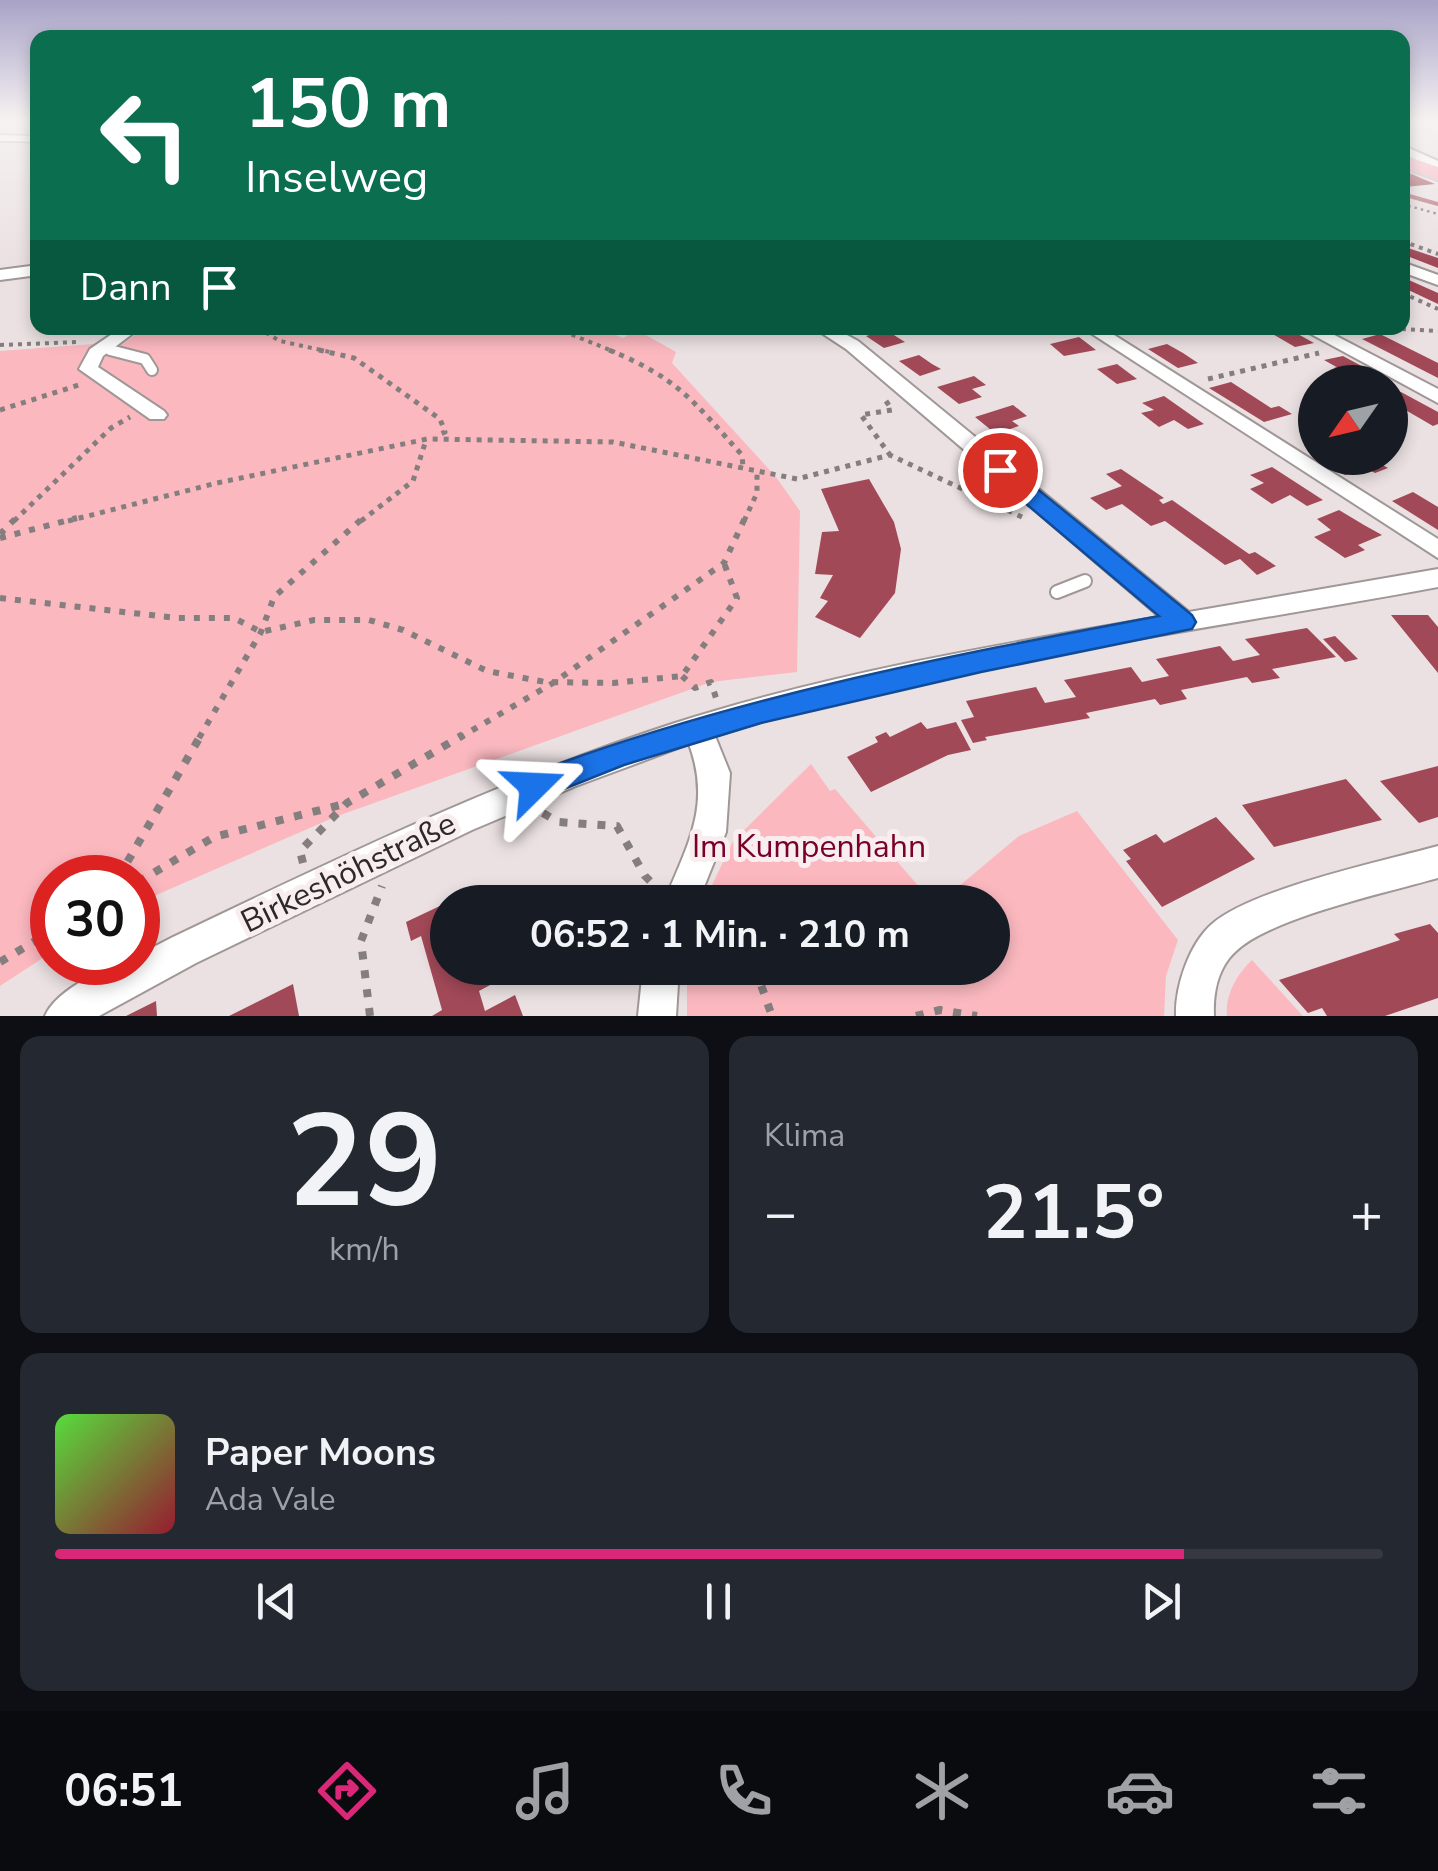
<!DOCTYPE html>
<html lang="de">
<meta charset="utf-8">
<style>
body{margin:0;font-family:"Nunito Sans",sans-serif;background:#242831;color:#f1f3f6;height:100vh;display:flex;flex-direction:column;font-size:38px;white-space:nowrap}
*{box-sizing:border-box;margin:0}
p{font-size:32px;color:#9ea1a6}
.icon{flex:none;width:55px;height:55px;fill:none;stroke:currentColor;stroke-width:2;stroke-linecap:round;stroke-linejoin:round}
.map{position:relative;height:1016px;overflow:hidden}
.sheet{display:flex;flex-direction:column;gap:20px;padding:20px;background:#0d0f14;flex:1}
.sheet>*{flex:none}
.guide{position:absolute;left:30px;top:30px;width:1380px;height:305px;border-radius:20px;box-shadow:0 5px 15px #0003;background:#0b6e4f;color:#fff;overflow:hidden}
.needle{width:65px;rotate:236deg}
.buttons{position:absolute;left:1298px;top:365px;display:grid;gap:20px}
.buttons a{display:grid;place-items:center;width:110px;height:110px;border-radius:50%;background:#171b24;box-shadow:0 5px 15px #0003;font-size:50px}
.speed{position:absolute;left:30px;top:855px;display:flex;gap:20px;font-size:50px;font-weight:700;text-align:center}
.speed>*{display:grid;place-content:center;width:130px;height:130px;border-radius:50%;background:#171b24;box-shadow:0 5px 15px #0003;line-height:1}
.speed .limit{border:15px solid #d22;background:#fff;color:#111}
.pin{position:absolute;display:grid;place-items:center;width:85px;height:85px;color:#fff;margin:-42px;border:5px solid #fff;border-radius:50%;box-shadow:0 2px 10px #0007}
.me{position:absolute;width:110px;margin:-55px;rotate:69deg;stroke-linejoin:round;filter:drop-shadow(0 0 8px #0008)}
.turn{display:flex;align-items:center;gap:35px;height:210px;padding:0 50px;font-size:45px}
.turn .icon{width:130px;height:130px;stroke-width:2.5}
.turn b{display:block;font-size:70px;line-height:85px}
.then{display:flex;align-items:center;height:95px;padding:0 50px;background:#0003;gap:20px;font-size:38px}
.big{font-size:75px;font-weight:700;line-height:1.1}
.sheet .tile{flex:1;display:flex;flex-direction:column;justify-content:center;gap:15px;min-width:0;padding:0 35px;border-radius:20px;background:#242831}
.sheet .dial{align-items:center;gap:0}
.dial b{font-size:130px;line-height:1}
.song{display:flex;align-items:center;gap:30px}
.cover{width:120px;height:120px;border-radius:15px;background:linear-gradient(135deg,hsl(110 70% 55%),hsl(350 70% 35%))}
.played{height:10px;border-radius:5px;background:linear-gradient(90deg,#db2777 85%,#363941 85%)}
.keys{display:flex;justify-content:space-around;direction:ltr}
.heat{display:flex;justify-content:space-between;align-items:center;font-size:55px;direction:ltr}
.sheet .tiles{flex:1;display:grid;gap:20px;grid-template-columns:1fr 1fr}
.tile:last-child{grid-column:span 2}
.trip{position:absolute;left:430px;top:885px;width:580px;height:100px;border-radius:50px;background:#171b24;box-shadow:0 5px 15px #0003;font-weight:700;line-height:100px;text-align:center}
.menu{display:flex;height:160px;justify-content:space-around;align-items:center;background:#090b0e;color:#9ea1a6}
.menu .icon{width:70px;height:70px}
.menu .active{color:#db2777}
.menu b{font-size:45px;color:#f1f3f6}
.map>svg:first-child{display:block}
</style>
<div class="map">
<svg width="1438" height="1016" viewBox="0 0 1438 1016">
<rect width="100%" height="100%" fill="#ebe1e2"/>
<path fill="#fbb8bf" d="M146 328H598L623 338 637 330 676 352 672 363 776 477 800 511 797 672 711 682 335 817 138 903V878H52V952L0 986V351L94 344 111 351Z
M811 764 830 791 835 789 932 902H704L733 841Z
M1077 811 1178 940 1166 976 1164 1016H687V968H992V902H940L1019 836Z
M1252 960 1303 1016H1227C1225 995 1237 974 1252 960Z"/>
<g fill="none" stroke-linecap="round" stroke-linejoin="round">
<path stroke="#b16c75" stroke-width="4" d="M1402 194 1438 204"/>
</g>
<path fill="#a24958" d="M1402 170 1435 184 1405 187Z
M1402 246 1438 258V268L1402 254Z
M1402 277 1438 293V304L1402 287Z
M1262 328H1287L1314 343 1295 347Z
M886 330 897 337 905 342 884 348 866 336Z
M1380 334 1438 363V378L1362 339Z
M1079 337 1096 350 1064 356 1050 344Z
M1167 344 1183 353 1198 363 1178 368 1148 349Z
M919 355 932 364 941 369 920 376 899 361Z
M1343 356 1369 370 1387 381 1363 382 1324 360Z
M1117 364 1137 379 1117 384 1097 369Z
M974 376 986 385 972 389 982 397 959 404 937 387Z
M1231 382 1271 408 1279 406 1292 414 1264 422 1209 388Z
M1401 392 1438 412V424L1433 426 1390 401V395Z
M1164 396 1191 415 1204 424 1188 429 1174 420 1159 427 1141 413 1154 410 1142 403Z
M1013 405 1027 416 1012 421 1019 426 996 434 975 417Z
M1317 458H1370L1388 468 1375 473 1366 468 1345 475Z
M1272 467 1323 500 1307 506 1290 495 1272 504 1250 489 1264 483 1250 475Z
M1121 469 1164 498 1159 500 1163 504 1172 500 1249 554 1255 552 1276 566 1257 575 1240 559 1225 565 1165 521 1151 526 1122 504 1106 510 1090 498 1122 486 1106 474Z
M869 479 894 522 901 549 895 593 860 638 815 617 828 601 820 598 833 575 815 574 822 532 839 531 821 489Z
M1413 492 1438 507V530L1392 501Z
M1339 510 1364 525 1382 535 1358 545 1365 550 1345 558 1314 537 1331 530 1317 519Z
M1391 615H1428L1438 627V673Z
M1307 628 1336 657 1272 669 1280 678 1252 683 1247 677 1181 690 1187 699 1160 705 1155 699 1086 713 1090 718 985 737 987 740 973 743 961 720 974 717 966 701 1036 687 1045 703 1076 697 1064 680 1131 667 1142 682 1169 676 1156 659 1220 646 1233 661 1260 655 1245 639Z
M1335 636 1358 659 1345 662 1323 639Z
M921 722 927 729 956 722 971 750 948 755 871 792 847 757 878 742 875 737 886 732 890 737Z
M1438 766V817L1419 823 1380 781Z
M1346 779 1382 820 1274 847 1242 805Z
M1216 817 1255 859 1162 907 1126 861 1131 859 1123 850 1156 834 1164 843Z
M442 905 448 921V968H487L492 984 479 991 485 1011 515 995 523 1016H432L442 1010 421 936 411 941 406 922Z
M1430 924 1438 933V998L1385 1016H1327L1322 1008 1308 1013 1279 980 1400 940 1394 934Z
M293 984 299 1016H229Z
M156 1001 157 1016H126Z"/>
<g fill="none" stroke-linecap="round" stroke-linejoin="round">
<g stroke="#a09797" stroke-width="9">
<path id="service-far3" d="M0 138 38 139"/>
</g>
<g stroke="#a09797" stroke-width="10">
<path id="service-far2" d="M105 346 117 352"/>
</g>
<g stroke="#a09797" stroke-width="14">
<path id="service-far1" d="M110 350 145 359 152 370"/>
</g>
<g stroke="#a09797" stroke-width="16">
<path id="service" d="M1057 592 1085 581"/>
</g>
<g stroke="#a09797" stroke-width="4">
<path id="minor" d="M1402 145 1438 161V170L1402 153Z
M1402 262 1438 275V285L1402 272Z
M38 265V275L0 280V270Z
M121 328H140L103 356 98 367 164 411 167 415 164 419H150L79 369 90 349Z
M814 328H834L858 341 1189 612 1438 569V587C1197 632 949 661 715 736L730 773 726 832 698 902H664C687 845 712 806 689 744L576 786 472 830 196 963 99 1016H45C56 990 110 962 138 962V955L171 938C334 860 499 780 672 724 831 673 996 645 1160 617L846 349Z
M1083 328H1103L1438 539V558Z
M1300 328H1321L1438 389V403Z
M1438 846V878C1389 892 1269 918 1235 952 1218 968 1213 993 1214 1016H1176C1175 987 1189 944 1212 924 1252 889 1383 861 1438 846Z
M643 968H679L676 1016H638Z"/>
</g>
<g stroke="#c0bfbf" stroke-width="4">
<path id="primary" d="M1402 155 1438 167V180L1402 167Z"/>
</g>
<path stroke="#857e7f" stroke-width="2.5" stroke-dasharray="2.5 4" stroke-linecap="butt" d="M1402 204 1438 214"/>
<path stroke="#857e7f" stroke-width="4" stroke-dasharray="4 5" stroke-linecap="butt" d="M1402 241 1438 254
M1402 293 1438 309
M258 328 280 341 330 352
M555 328 615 352
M1384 328 1438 331
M1351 329 1373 328
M0 345 79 342"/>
<path stroke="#857e7f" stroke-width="5" stroke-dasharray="5 6" stroke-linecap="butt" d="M319 350 354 358 440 419 445 432 436 436
M609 350C678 378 693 401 742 455L743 467
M1208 379 1319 353
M886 401 892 410 861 415 890 455
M0 410 82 384
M14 521 111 428 130 417
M68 521 217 483 427 439 613 442 797 479 890 455 1022 517
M361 521 413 481 426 440
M744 521 757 493V471"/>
<path stroke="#857e7f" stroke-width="6" stroke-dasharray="6 9" stroke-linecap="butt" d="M0 534 16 518
M0 538 77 518
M0 598 177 618H234L261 632 314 620H369L403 630 487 671 545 682 613 683 682 676 737 598 724 563
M682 676 695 688 711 682 716 698
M199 738 261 632 274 597 363 518
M459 738 553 683 724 563 745 518"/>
<path stroke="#857e7f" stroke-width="8" stroke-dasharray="8 11" stroke-linecap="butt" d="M543 813 558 822 617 826 645 876 657 888
M303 863 300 851 347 803 463 735
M118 878 201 735
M138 882 214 837 344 804
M0 962 52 931
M755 968 772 1016
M370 1016 361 941 382 886
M916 1016 940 1010 977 1016"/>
<use href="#service-far3" stroke="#fff" stroke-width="6"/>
<use href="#service-far2" stroke="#fff" stroke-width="8"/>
<use href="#service-far1" stroke="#fff" stroke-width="10"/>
<use href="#service" stroke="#fff" stroke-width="12"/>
<use href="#minor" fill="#fff" fill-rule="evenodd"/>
<use href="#primary" fill="#faaeba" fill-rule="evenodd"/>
</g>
<linearGradient id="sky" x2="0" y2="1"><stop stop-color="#a8a3c7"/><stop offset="0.46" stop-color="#f6f2f2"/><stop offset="1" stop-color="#f6f2f2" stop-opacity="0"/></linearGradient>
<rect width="1438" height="261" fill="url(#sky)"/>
<path fill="#1a73e8" stroke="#114b97" stroke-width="2.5" d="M1000 464 1008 465 1192 615 1196 622 1192 629 981 672 761 723 624 765 534 801 523 796 519 786 523 777C729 698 943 657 1159 616L992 475 989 470 992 465Z"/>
<g text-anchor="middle" stroke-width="10" stroke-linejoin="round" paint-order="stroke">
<g font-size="32" fill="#79002a" stroke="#f8eeef">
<text x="809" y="857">Im Kumpenhahn</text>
</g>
<g font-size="32" fill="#2d292a" stroke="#f8eeef">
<text transform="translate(348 872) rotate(-26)" y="11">Birkeshöhstraße</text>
</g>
</g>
</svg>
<div class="buttons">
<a><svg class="needle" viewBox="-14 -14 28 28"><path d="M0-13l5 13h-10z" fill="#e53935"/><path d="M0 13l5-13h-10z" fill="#9ea1a6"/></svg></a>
</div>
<div class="speed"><div class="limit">30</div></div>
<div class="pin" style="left:1000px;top:470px;background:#d93025"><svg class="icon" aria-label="arrive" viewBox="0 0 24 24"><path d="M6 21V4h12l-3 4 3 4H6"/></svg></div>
<svg class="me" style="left:534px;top:786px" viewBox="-20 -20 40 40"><path d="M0-17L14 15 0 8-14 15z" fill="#1a73e8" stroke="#fff" stroke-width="4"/></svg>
<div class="trip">06:52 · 1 Min. · 210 m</div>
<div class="guide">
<div class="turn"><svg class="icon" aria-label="left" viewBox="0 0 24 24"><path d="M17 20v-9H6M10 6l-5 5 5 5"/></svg><div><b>150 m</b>Inselweg</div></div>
<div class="then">Dann<svg class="icon" aria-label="arrive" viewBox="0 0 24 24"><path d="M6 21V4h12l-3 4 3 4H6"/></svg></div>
</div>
</div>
<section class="sheet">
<div class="tiles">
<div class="tile dial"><b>29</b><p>km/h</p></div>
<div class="tile"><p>Klima</p>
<div class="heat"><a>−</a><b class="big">21.5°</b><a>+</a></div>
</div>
<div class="tile">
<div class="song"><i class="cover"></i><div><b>Paper Moons</b><p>Ada Vale</p></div></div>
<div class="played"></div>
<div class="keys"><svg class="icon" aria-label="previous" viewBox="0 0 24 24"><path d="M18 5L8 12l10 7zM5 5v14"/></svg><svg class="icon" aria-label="pause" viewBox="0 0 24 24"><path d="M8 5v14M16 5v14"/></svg><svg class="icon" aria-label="next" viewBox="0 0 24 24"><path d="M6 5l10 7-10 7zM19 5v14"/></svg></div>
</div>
</div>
</section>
<nav class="menu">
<b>06:51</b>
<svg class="icon active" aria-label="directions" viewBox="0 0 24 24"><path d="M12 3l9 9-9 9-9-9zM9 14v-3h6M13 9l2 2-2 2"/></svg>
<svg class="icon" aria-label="music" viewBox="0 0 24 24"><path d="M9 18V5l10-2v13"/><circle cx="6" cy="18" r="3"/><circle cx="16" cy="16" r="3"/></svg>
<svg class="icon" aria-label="phone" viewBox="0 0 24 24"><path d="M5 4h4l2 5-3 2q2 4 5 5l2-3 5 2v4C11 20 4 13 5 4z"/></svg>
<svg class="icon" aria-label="climate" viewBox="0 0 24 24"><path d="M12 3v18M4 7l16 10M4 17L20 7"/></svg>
<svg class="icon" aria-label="car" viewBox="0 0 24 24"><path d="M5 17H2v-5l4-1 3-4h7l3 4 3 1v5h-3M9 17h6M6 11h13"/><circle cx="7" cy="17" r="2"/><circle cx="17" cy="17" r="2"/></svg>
<svg class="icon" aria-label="filters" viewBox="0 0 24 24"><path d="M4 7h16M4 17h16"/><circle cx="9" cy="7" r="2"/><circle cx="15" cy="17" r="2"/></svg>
</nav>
